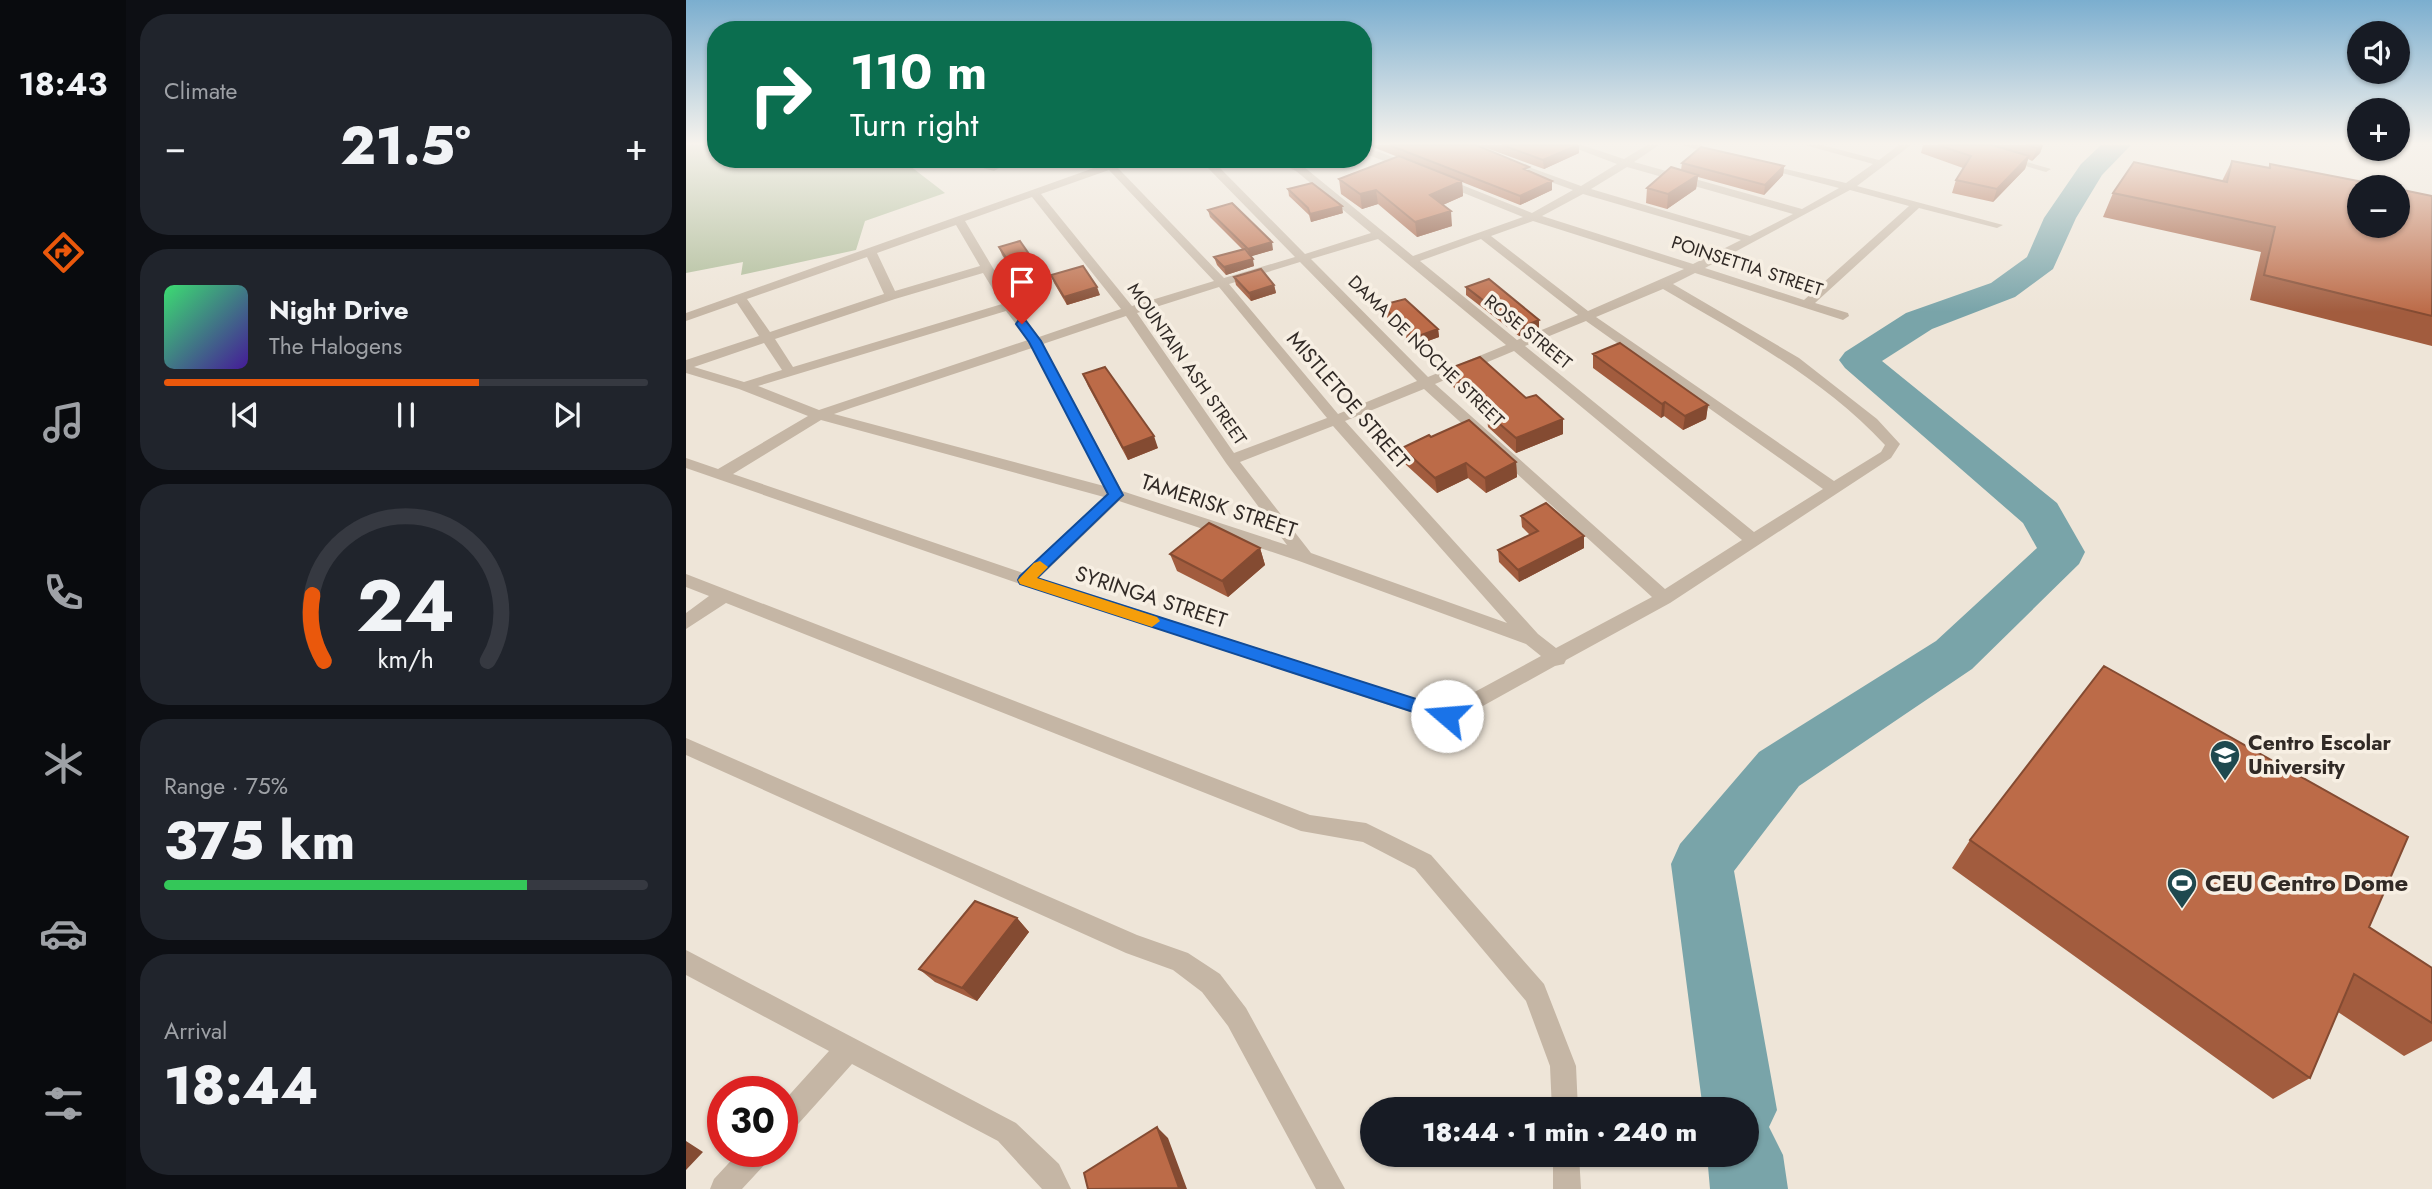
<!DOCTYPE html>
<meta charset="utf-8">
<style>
body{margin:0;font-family:Jost,sans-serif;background:#20242c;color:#f1f3f6;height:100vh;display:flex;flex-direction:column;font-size:26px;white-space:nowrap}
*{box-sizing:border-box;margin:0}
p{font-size:23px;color:#9ea1a6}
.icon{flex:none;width:38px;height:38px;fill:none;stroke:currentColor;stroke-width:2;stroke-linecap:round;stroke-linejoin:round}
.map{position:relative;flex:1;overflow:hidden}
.sheet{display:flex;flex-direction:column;gap:14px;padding:14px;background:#0d0f14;width:560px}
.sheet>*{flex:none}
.hud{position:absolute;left:21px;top:21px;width:665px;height:147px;border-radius:28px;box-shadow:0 2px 5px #0004;background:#0b6e4f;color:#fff;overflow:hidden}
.controls{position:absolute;left:1661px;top:21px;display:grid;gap:14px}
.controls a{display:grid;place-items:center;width:63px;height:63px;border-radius:50%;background:#171b24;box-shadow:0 2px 5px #0004;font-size:35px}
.speed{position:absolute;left:21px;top:1076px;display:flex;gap:14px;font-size:35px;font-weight:700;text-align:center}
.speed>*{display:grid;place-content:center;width:91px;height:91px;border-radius:50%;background:#171b24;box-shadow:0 2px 5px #0004;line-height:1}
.speed .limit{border:10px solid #d22;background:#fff;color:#111}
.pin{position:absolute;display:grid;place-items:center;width:60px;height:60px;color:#fff;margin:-72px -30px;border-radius:50% 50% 50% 0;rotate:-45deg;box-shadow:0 0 7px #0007}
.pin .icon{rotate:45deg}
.me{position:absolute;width:77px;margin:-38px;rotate:288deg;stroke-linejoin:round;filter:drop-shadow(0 0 5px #0008)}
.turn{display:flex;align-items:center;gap:24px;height:147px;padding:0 28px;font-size:32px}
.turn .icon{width:91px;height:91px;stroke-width:2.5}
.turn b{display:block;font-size:49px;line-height:60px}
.big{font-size:52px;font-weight:800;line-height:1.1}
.sheet .widget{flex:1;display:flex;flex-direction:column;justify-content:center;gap:10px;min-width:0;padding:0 24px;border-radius:28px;background:#20242c}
.sheet .dial{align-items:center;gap:0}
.dial svg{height:182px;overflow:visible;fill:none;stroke:#363941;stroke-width:7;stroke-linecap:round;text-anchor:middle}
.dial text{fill:#f1f3f6;stroke:none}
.song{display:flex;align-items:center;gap:21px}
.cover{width:84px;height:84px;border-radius:10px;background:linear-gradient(135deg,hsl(140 70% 55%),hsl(260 70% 35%))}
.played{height:7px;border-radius:4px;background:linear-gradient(90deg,#ea580c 65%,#363941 65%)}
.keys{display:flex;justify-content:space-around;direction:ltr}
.heat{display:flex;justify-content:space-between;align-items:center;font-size:38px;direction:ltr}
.charge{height:10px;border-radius:5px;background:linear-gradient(90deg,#34c759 75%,#363941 0)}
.trip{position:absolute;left:674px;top:1097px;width:399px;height:70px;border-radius:35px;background:#171b24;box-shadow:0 2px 5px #0004;font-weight:800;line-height:70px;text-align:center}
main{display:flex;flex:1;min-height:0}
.dock{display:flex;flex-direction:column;width:126px;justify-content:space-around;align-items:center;background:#090b0e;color:#9ea1a6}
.dock .icon{width:49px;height:49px}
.dock .selected{color:#ea580c}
.dock b{font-size:32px;color:#f1f3f6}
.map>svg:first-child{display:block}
</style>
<main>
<nav class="dock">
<b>18:43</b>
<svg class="icon selected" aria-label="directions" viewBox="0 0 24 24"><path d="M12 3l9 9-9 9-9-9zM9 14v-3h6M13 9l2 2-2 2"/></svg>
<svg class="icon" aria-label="music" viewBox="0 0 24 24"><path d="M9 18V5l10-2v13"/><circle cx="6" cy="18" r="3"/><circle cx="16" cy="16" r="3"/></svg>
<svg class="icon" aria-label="phone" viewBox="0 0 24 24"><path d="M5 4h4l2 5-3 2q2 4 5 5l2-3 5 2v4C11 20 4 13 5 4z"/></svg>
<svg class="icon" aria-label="climate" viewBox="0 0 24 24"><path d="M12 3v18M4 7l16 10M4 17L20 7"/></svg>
<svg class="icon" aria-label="car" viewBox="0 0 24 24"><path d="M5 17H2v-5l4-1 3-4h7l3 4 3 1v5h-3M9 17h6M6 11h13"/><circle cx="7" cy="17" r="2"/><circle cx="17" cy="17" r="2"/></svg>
<svg class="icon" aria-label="filters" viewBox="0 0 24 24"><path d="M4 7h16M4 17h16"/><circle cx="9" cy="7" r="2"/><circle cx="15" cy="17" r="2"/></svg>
</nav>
<section class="sheet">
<div class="widget"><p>Climate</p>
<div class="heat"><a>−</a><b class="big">21.5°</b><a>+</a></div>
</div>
<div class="widget">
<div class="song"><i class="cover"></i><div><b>Night Drive</b><p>The Halogens</p></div></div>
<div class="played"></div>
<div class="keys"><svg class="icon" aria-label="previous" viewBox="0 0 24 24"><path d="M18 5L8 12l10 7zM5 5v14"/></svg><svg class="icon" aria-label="pause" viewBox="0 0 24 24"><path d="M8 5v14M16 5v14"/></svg><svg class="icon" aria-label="next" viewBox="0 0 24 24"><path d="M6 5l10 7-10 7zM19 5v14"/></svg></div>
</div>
<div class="widget dial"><svg viewBox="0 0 100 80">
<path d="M14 69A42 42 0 1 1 86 69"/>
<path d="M14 69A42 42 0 0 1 9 40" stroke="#ea580c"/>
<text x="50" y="56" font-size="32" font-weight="700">24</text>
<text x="50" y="72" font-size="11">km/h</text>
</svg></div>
<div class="widget"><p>Range · 75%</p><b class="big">375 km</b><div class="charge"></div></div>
<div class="widget"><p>Arrival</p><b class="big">18:44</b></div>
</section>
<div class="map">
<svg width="1746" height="1189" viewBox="0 0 1746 1189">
<rect width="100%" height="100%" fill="#eee5d8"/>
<path fill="#aebc99" d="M0 145H30V159H215L259 193 179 221 170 250 55 275 57 262 0 273Z"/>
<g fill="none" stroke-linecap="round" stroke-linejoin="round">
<path fill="#79a4a9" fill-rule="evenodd" d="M1415 145H1445L1416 175 1390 218 1367 269 1329 297 1246 329 1196 361 1371 503 1399 552 1393 564 1286 669 1113 786 1048 871 1091 1110 1083 1127 1097 1155 1102 1189H1024L1021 1155H1060V1110H1017L985 864 994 844 1073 752 1250 641 1351 548 1337 523 1159 368 1153 360 1159 352 1220 313 1305 283 1341 257 1358 218 1395 164Z"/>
<path fill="#c5b6a5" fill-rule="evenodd" d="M881 145H896L938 159 961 145H973L948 162 1116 209 1153 188 1073 167V163L1160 183 1187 164 1119 145H1136L1193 160 1213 145H1225L1171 186 1317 225 1311 228 1233 208 1129 303 1162 313 1163 316 1157 320 1009 273 987 284 1113 358 1191 419 1214 444 1205 458 984 603 880 660 878 664 869 666 768 722 761 724 334 584 0 468V458L32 469 122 416 53 389 0 373V360L73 336 51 303 0 321V313L433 159H448L431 167 538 278 609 257 521 167 504 159H519L529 163 619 254 685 233 610 171 585 159H599L618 167 727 256 837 217 753 183V179H761L846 213 887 190 818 165V161H826L895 186 931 164ZM941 167 1107 214 1064 236 905 189ZM423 170 528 281 446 306 355 194ZM1164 190 1223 206 1118 300 1019 268ZM897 194 1055 240 1007 264 856 216ZM346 197 435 309 353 337 329 305 279 221ZM847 221 998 269 902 311 805 236ZM270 225 294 266 209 291 191 253ZM692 239 820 345 742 377 625 259ZM795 239 892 315 831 340 734 261ZM181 257 198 294 84 332 61 299ZM614 262 731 381 652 414 543 284ZM297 273 316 304 107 367 89 339 209 299ZM533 287 641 418 548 453 451 313ZM977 289C1055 335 1137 378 1199 445L1195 452 1148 481 910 317ZM320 311 342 340 133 410 72 386ZM440 316 540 463 601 545 436 491 357 344ZM900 321 1137 489 1068 532 839 346ZM78 343 96 370 58 382 8 367ZM346 348 418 486 148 414 165 408ZM828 351 1056 540 979 589 749 384ZM738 389 966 597 870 648 852 634 659 421ZM135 420 418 497 337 573 47 474ZM647 426 821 623 625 553 554 462ZM433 501 613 561 840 644 855 656 759 708 353 578Z
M996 145H1013L1041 154 1036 157Z
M1267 145H1283L1365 169 1360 172Z
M677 146 728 165 729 167 720 169 677 153Z
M263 159H283L313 168 308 171Z
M0 574 624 815 680 823 745 855 858 984 890 1066 892 1110H866L864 1066 840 1001 729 869 677 842 615 831 40 603 0 629V613L23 596 0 587Z
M0 738 451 935 502 953 534 974 560 1008 659 1189H630L542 1026 516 992 487 970 440 953 0 755Z
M0 950 330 1123 373 1164 385 1189H356L312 1141 166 1064 105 1132 96 1136V1103L143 1051 0 975Z
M53 1152H84L81 1162 56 1189H24L28 1179Z
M867 1155H893L895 1189H867Z"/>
</g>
<path fill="#a25c3e" d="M682 145H790L843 171 866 181V190L834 205 776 182 777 196 757 205 766 226 731 237 692 204 676 209 655 194 653 179 712 157Z
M792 145H893V153L858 169Z
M1237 145H1357L1354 153 1346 161 1342 159 1339 169 1307 202 1266 193 1270 180 1277 168 1235 153Z
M1546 161 1582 168 1584 164 1746 196V346L1564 300 1575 252 1417 217 1427 193 1536 181Z
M996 163 1098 166 1097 175 1078 195 1012 177 1010 189 981 209 960 203 961 188 995 170Z
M602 189 657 213 625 222 623 215 603 196Z
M522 210 587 250 565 256 568 266 540 275 531 265 528 257 557 250 524 217Z
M313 247 362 285 340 291 316 255Z
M365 275 414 295 381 305 368 283Z
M548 277 588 285 590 293 565 301 550 285Z
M780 287 853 320V328L833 336 780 295Z
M696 305 752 329 753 337 728 346 697 313Z
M907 354 1022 405 1020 419 997 430 978 416 975 418 907 368Z
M762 369 840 398 877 419V434L830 453 802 427 801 418 764 384Z
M397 374 472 448 442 460 402 386Z
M745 437 830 462 831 477 800 493 782 478 751 493 718 463 716 448Z
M835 516 898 536V548L833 582 813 562 812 550 844 535 836 527Z
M574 548 579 565 542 597 491 571 484 554Z
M1284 840 1683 927 1746 968V1041L1718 1056 1652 1012 1624 1078 1587 1099 1266 868Z
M331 918 343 932 291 1001 249 982 233 969Z"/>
<path fill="#844b32" d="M892 145H893V153L858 169 857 160Z
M1354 145H1357L1354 153 1346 161 1351 148Z
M1343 156 1339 169 1307 202 1311 189Z
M1098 166 1097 175 1078 195 1079 185Z
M1012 175 1010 189 981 209 982 194Z
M776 181 777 196 745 210 744 195Z
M866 181V190L834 205V196Z
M690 190 692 204 676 209 674 194Z
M656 206 657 213 625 222 624 214Z
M765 211 766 226 731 237 729 222Z
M586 242 587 250 563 257 562 249Z
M567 259 568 266 540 275 538 267Z
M359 277 362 285 340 291 337 283Z
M588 285 590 293 565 301 563 293Z
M411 287 414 295 381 305 378 297Z
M853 320V328L833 336V328Z
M752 329 753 337 728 346 727 338Z
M979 402 978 416 975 418 976 404Z
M1022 405 1020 419 997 430 999 416Z
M877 419V434L830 453V438Z
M468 436 472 448 442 460 437 448Z
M830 462 831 477 800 493 799 478Z
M780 463 782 478 751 493 749 478Z
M898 536V548L833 582 832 570Z
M574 548 579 565 542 597 536 581Z
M331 918 343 932 291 1001 276 988Z
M471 1127 482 1138 501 1189H492Z
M0 1141 17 1152 0 1170Z"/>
<path fill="#bc6b48" stroke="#844b32" stroke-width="2" d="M703 145H790L843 167 838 169 866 181 834 196Z
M816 145H892L857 160Z
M1252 145H1306L1343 156 1311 189 1270 180 1285 156Z
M1340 145H1354L1351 148Z
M1015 147 1098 166 1079 185 996 163Z
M713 156 776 181 744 195 765 211 729 222 690 190 674 194 653 179Z
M1546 161 1584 168V164L1703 187H1673V226H1712V189L1746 196V316L1578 275 1589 227 1427 193 1448 162 1541 182Z
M985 167 1012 175 982 194 961 188Z
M626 183 656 206 624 214 622 208 602 189Z
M546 203 586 242 562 249 522 210Z
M334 241 359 277 337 283 313 247Z
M559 249 567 259 538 267 528 257Z
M397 266 411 287 378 297 365 275Z
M575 269 588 285 563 293 548 277Z
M803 279 853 320 833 328 780 287Z
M719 299 752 329 727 338 696 305Z
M934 343 1022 405 999 416 979 402 976 404 907 354Z
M794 357 840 398 850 395 877 419 830 438 801 413 807 410 762 369Z
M419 367 468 436 437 448 397 374Z
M783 420 830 462 799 478 780 463 749 478 716 448 743 435 745 437Z
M860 503 898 536 832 570 812 550 852 531 835 516Z
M523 523 574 548 536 581 484 554Z
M1418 666 1722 837 1683 927 1746 968V1023L1668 974 1624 1078 1284 840Z
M289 901 331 918 276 988 233 969Z
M471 1127 493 1188 402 1189 398 1173Z"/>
<linearGradient id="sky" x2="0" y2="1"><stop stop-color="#7baecf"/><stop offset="0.46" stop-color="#f7f3ed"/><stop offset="1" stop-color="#f7f3ed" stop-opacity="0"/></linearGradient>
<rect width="1746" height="312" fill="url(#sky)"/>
<path fill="#1a73e8" stroke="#114b97" stroke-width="2" d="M332 321H340L355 341 437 495 351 578 768 711 770 716 768 721 761 723 334 584 332 580 334 576 422 494 343 342 330 324Z"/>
<path fill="#f59e0b" d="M354 561 362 567 351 578 471 617 474 621 466 627 334 584 332 580 348 563Z"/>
<defs>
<g id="university-pin" transform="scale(1.575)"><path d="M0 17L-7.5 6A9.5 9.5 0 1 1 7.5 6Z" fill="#1f494f" stroke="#f7efe3"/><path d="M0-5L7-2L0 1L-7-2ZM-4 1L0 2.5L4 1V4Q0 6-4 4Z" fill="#fff"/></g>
<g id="stadium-pin" transform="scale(1.575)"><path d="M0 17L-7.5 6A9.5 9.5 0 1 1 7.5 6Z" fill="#1f494f" stroke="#f7efe3"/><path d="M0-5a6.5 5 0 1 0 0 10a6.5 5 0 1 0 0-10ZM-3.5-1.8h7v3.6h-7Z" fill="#fff"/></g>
</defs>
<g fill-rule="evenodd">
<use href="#university-pin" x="1539" y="755"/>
<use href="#stadium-pin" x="1496" y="883"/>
</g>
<g text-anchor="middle" stroke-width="7" stroke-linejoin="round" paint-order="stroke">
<g font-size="18" fill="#312a26" stroke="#f7efe3">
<text transform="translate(1061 266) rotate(18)" y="6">POINSETTIA STREET</text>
<text transform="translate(842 332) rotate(39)" y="6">ROSE STREET</text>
<text transform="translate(740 351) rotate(44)" y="6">DAMA DE NOCHE STREET</text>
<text transform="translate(501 364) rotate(55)" y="6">MOUNTAIN ASH STREET</text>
</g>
<g font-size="21" fill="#312a26" stroke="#f7efe3">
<text transform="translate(662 400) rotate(49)" y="7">MISTLETOE STREET</text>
<text transform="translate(533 506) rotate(18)" y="7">TAMERISK STREET</text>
<text transform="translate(465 597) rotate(18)" y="7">SYRINGA STREET</text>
</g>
<g font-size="21" font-weight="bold" fill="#312a26" stroke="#f7efe3" text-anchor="start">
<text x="1562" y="750">Centro Escolar<tspan x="1562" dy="24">University</tspan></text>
</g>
<g font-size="24" font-weight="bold" fill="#312a26" stroke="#f7efe3" text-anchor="start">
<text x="1519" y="891">CEU Centro Dome</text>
</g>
</g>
</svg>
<div class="controls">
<a><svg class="icon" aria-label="sound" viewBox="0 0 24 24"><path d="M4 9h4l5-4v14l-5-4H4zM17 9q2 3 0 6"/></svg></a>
<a>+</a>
<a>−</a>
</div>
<div class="speed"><div class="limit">30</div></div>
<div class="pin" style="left:336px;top:324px;background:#d93025"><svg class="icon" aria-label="arrive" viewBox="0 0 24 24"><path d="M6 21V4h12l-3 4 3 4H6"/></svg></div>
<svg class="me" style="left:761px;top:716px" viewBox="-20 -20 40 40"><circle r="19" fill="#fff"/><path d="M0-13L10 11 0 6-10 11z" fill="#1a73e8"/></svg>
<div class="trip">18:44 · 1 min · 240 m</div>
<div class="hud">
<div class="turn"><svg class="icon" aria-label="right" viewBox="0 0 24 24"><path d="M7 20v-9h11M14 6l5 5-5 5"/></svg><div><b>110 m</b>Turn right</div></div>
</div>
</div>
</main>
